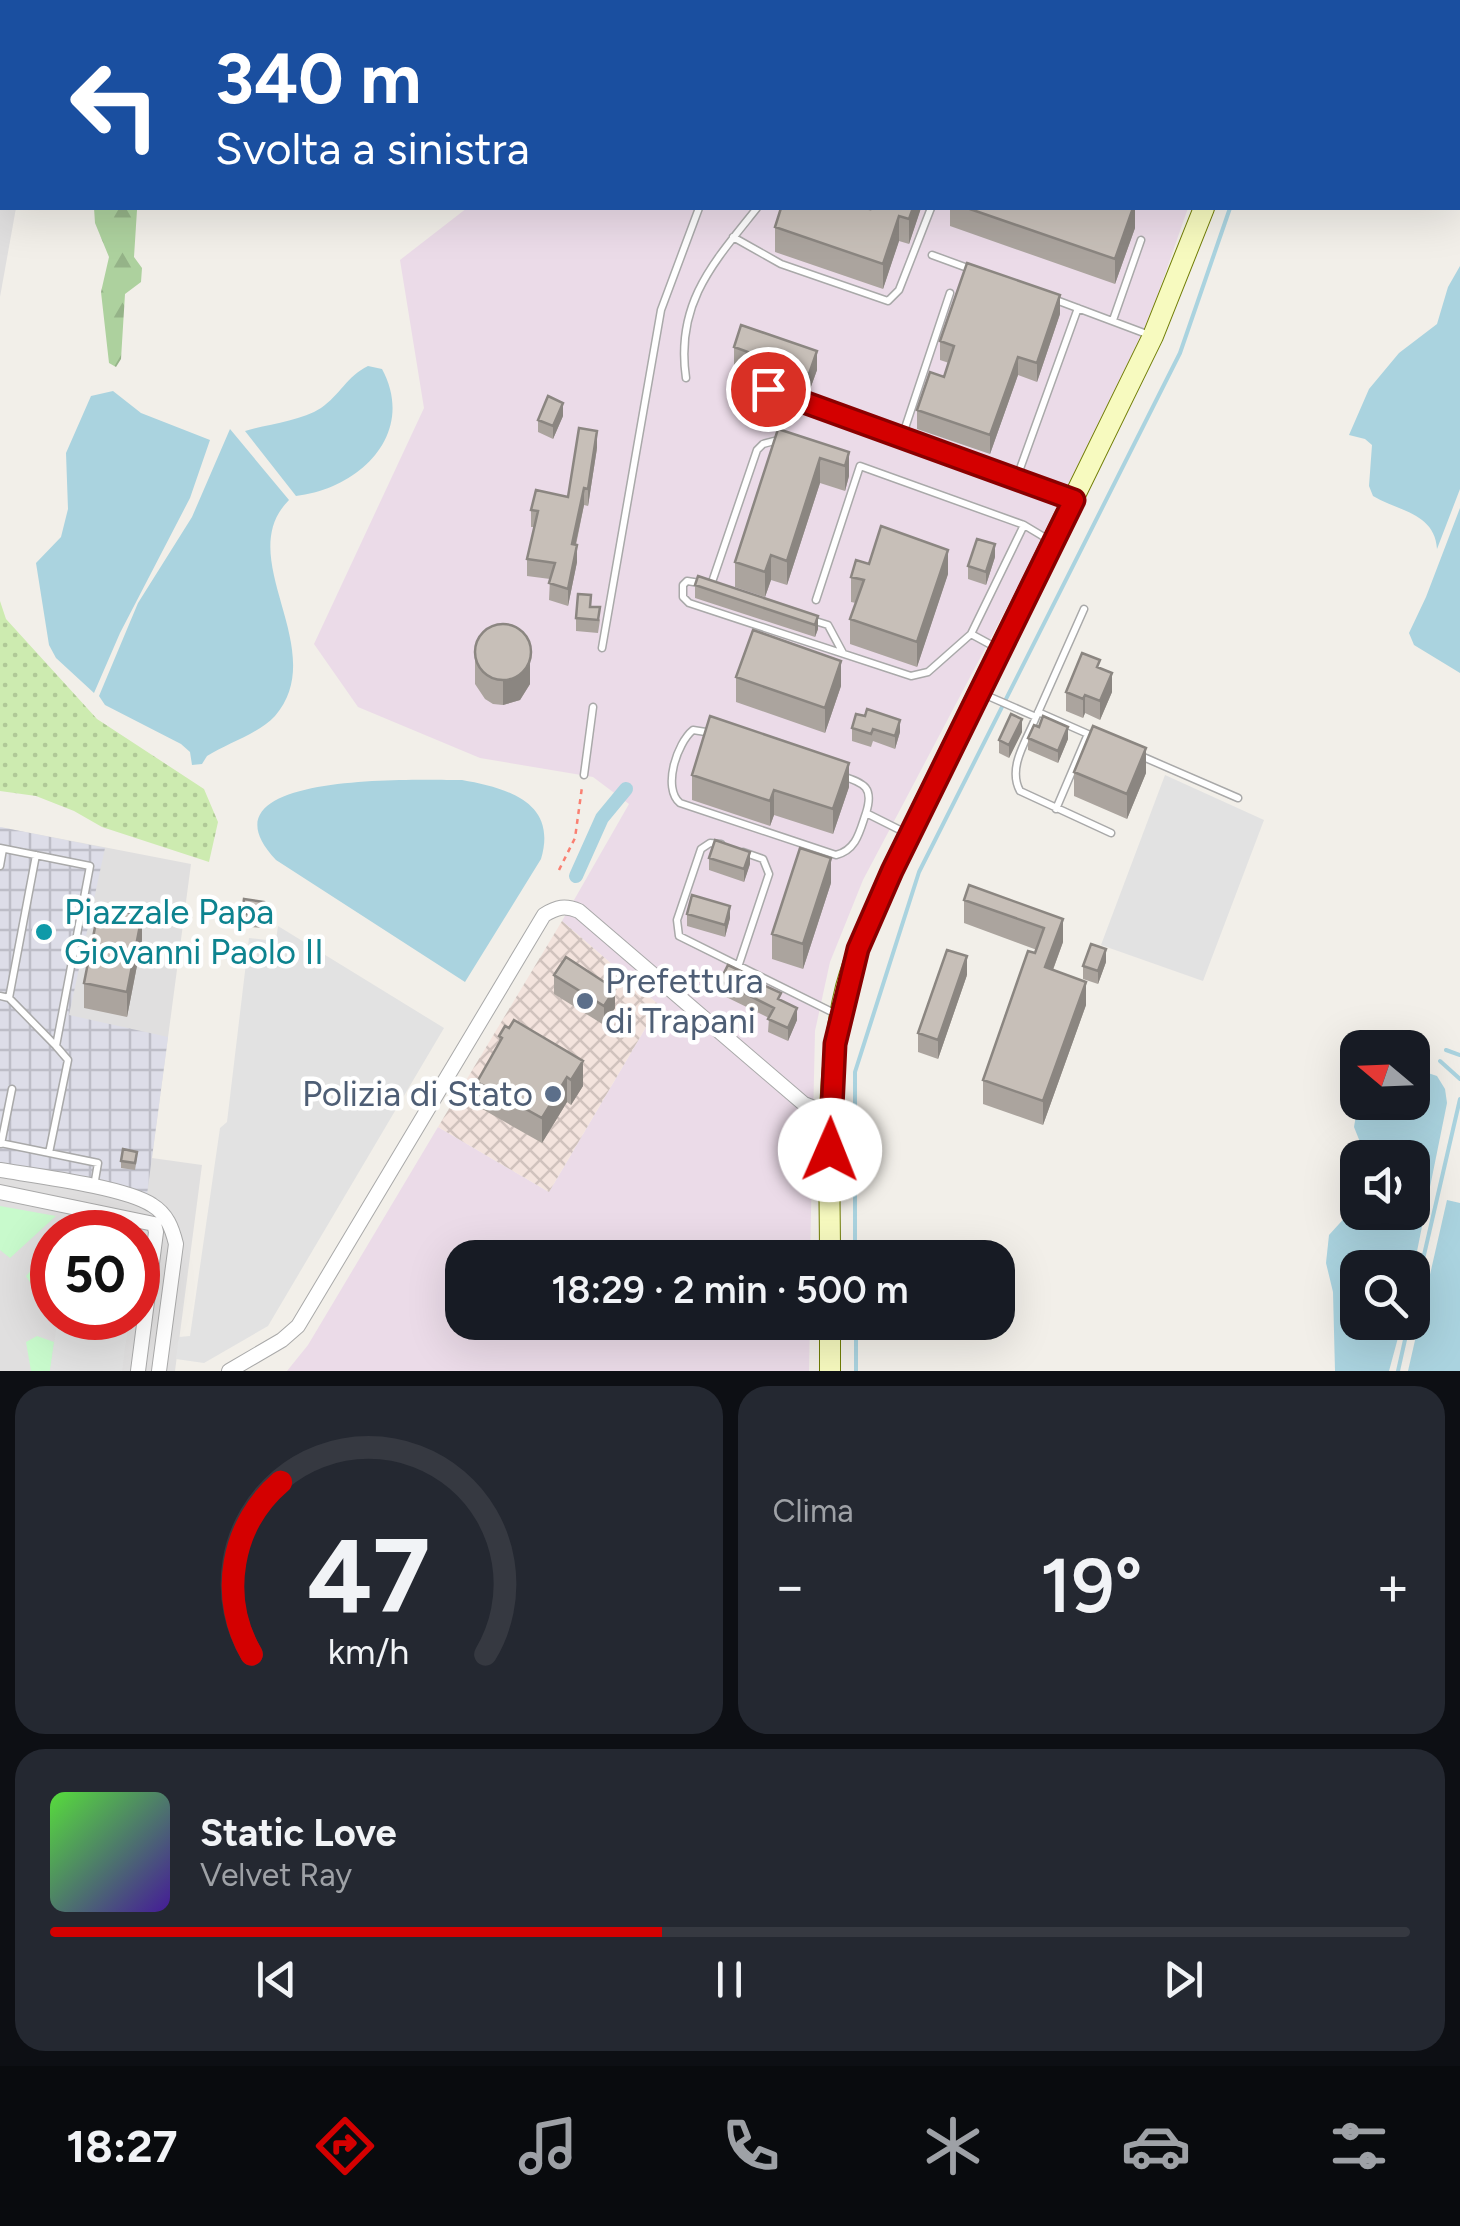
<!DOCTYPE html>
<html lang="it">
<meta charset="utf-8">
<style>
body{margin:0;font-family:Figtree,sans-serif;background:#242831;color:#f1f3f6;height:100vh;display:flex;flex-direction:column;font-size:38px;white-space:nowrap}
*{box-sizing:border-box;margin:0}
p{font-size:32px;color:#9ea1a6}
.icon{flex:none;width:55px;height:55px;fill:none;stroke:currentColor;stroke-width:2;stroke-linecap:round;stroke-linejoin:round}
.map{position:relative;height:1371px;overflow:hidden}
.drawer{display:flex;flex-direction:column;gap:15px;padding:15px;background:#0d0f14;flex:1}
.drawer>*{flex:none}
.guide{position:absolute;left:0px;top:0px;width:1460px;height:210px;box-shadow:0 10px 40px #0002;background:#1a4fa0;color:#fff;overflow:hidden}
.needle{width:65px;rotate:289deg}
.fabs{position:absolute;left:1340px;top:1030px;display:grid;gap:20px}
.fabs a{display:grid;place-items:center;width:90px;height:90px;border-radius:20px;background:#171b24;box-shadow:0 10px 40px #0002;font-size:50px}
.speed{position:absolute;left:30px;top:1210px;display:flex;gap:20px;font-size:50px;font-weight:700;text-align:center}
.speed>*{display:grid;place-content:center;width:130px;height:130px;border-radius:50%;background:#171b24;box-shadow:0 10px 40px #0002;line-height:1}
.speed .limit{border:15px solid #d22;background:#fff;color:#111}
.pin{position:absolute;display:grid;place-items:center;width:85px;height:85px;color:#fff;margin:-42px;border:5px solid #fff;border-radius:50%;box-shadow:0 2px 10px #0007}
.me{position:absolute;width:110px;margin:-55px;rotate:1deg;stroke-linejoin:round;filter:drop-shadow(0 0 8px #0008)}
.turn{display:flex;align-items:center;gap:35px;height:210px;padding:0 50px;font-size:45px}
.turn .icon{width:130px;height:130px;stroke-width:2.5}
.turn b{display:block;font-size:70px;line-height:85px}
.big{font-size:75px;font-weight:600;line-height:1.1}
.drawer .tile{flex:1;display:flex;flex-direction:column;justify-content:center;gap:15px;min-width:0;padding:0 35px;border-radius:30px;background:#242831}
.drawer .dial{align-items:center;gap:0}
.dial svg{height:260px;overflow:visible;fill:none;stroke:#363941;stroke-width:7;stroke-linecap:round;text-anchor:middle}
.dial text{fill:#f1f3f6;stroke:none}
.song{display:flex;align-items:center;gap:30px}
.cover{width:120px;height:120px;border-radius:15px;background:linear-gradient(135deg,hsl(110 70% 55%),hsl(260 70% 35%))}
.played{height:10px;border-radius:5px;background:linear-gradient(90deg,#d40000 45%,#363941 45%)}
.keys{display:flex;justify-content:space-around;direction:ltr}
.heat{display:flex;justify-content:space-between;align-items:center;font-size:55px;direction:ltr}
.drawer .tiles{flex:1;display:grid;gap:15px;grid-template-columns:1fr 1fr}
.tile:last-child{grid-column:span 2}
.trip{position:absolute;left:445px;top:1240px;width:570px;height:100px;border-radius:30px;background:#171b24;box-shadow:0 10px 40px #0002;font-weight:600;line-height:100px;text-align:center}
.menu{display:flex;height:160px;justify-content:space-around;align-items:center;background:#090b0e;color:#9ea1a6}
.menu .icon{width:70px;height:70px}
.menu .on{color:#d40000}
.menu b{font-size:45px;color:#f1f3f6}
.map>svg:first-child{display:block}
</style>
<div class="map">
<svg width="1460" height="1371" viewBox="0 0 1460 1371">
<defs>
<pattern id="military-cross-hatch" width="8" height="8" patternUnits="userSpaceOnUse" patternTransform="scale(2.5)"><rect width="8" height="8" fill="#f3e3dd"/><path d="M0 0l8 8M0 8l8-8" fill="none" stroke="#d0c2bd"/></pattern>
<pattern id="grass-dots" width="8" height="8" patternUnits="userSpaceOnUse" patternTransform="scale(2.5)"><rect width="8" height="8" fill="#cdebb0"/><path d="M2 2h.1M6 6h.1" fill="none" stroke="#b0c997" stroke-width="1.8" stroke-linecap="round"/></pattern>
<pattern id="forest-firs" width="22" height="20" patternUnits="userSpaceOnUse" patternTransform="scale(2.5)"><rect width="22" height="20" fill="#add19e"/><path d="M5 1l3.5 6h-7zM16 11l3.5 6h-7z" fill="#95b388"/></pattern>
<pattern id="plaza-grid" width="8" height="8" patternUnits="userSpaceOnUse" patternTransform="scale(2.5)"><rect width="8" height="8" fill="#dddde8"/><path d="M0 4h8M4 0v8" fill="none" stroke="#bdbdc7"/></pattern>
</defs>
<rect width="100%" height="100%" fill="#f2efe9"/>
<path fill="#e0dfdf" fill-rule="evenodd" d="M0 0H505L2 2V208H16L0 297Z
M0 827 191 864 152 1158 202 1165 175 1371H0ZM52 1232H138V1318H52Z"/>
<path fill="#ebdbe8" d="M717 0H1261L716 2Z
M467 208H1188L1149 320 1064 499 863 880 830 962 815 1031 810 1257 462 1258V1322L810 1323 809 1371H287L308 1345 438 1127 549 1192 659 1005 562 921 629 804 593 777 480 758 358 707 314 644 424 408 400 260Z"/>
<path fill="url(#military-cross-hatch)" d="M562 921 659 1005 549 1192 438 1127Z"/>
<path fill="url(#grass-dots)" d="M0 601 6 619 97 719 204 789 218 822 209 862 102 827 74 811 36 796 0 791Z"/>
<path fill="url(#forest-firs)" d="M94 208 137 210 134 257 142 268 141 282 125 294 121 359 116 367 109 363 101 292 109 257 95 223Z"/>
<path fill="#c8facc" d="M0 1206 56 1216 10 1258 0 1250Z
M52 1248V1317L26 1276Z
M37 1336 54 1342 50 1371H31L26 1342Z"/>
<path fill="#e2e2e2" d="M1165 775 1264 820 1203 981 1101 945Z
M278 926 444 1028 268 1326 204 1363 176 1359 179 1337 190 1336 220 1128 227 1122 249 938 276 941Z
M79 1220 140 1232 138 1253V1232H76Z
M58 1318H129L122 1371H50Z"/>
<path fill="url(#plaza-grid)" d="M0 827 105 848 69 1015 168 1037 146 1202 0 1170Z"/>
<path fill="#aad3df" d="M1460 266V489L1437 549C1435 513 1398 511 1373 496L1369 486 1372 445 1365 439 1349 435 1369 389 1399 353 1437 324 1448 287Z
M368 366 382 369C417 434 359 489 296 496L245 431C268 424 301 421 321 408 340 395 347 376 368 366Z
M113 391 141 413 210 440 190 498 120 633 94 693 56 658 49 645 36 563 61 537 68 509 66 453 91 396Z
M230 429 289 500C231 558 332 649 275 716 258 734 228 743 207 756L202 764 192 765 190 752 181 744 105 705 99 696 138 603 192 517Z
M1460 508V673L1414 645 1409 633 1426 597Z
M462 780C507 788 558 802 541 859L465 982 276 860C191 770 422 780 462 780Z
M1425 1072 1437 1076 1445 1089 1447 1103 1413 1271 1412 1268H1358V1322L1402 1323 1389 1371H1335L1333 1292 1326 1263 1329 1235 1349 1213 1357 1198 1358 1212H1412V1158L1366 1157 1354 1127 1356 1115 1370 1103 1412 1102 1413 1078Z
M1447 1200 1460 1203V1371H1408Z"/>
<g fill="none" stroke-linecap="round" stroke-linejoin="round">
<path stroke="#aad3df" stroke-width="4" d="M1304 2 1305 0
M1446 1050 1460 1055
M1440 1061 1460 1079
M855 1258V1072L919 872 1180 353 1230 208
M1412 1307 1460 1099
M856 1322V1371
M1398 1371 1409 1322"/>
<path stroke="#aad3df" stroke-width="14" d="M576 876 602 818 626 789"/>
<g stroke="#a9a9a9" stroke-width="9">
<path id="lane" d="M955 0V2
M821 2 823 0
M733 237 781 264 888 301 899 290 931 208
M932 255 973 270
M1056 300 1152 336
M1113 320 1141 240
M734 377 1069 497
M686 378C675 303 714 262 757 208
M902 437 950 293
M1017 477 1078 308
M700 583 687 581 683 585V597L689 603 911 676 928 672 971 634
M711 585 757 450 763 444 778 440
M816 600 860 466 1024 525
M812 620 828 625 843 653
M995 647 971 634 1024 525 1049 540
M602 648 661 310 699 208
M981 693 1036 717 1084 609
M1038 712 1097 738
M1036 717C1027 740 1007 767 1020 791L1111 833
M712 733 693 730C677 743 662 788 680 803L836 855C857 850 860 830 866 813
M1141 756 1238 798
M584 775 593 707
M842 776C865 783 874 788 866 813L904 832
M1056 809 1088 734
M721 844 710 843 701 849 677 920 679 936 834 1013
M0 848 90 866 56 1046 68 1060 49 1153
M0 866 3 849
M738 967 769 874 763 859 743 852
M0 996 9 998 56 1046
M9 998 36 855
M0 1143 98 1163 94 1186
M1 1144 12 1089"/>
</g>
<g stroke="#a9a9a9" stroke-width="16">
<path id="street" d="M385 2 386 0
M494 2V0
M0 192H2
M0 1170C36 1176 125 1187 152 1205 167 1214 172 1228 176 1244L159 1371
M0 1192 154 1224 156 1232 138 1371
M229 1371 282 1340 298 1326 544 915C557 907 565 905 579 911L804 1104 830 1114"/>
</g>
<g stroke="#707d05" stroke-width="22">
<path id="secondary" d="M1279 2 1280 0
M830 1258C830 1168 824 1075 846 987 857 947 875 909 891 871L1153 336 1204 208
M830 1371V1322"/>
</g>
<path stroke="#fa8072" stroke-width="2.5" stroke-dasharray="5 5" stroke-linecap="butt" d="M559 870 575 838 582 787"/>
<use href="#lane" stroke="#fff" stroke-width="6"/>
<use href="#street" stroke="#fff" stroke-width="14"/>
<use href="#secondary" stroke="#f7fabf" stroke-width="20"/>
</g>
<path fill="#aba49e" d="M140 0H181L180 2H141Z
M241 0H263L262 2H241Z
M307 0H373L372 2H319Z
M396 0H460L459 2H396Z
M921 208 909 244 899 241 883 289 775 252V227L870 209Z
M950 208H1135V228L1115 284 950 226Z
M1060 314 1037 382 1018 375 990 454 917 429V410L944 377 949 363 940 360V341Z
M734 347 817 370 809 392 734 366Z
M563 416 553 439 538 432V420Z
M778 429 849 452V476L845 491 820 483 787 585 771 580 765 597 735 587V562Z
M597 448 588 506 584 505 576 545 577 562 568 606 549 600 550 579 527 576V559L534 527H531V510L568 497Z
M995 557 986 585 968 579V566Z
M869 564 948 574 917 667 850 644V619L856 603 851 602V577Z
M695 585 818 616V629L815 637 695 598Z
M591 607 600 620 598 633 576 631V618Z
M475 659 530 684 520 700 503 705 493 704 485 699 475 684Z
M1100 668 1112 692 1100 720 1085 713 1083 718 1066 711V692Z
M736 677 841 686 825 733 736 702Z
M856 714 900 732 895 749 873 741 871 747 852 741V728Z
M1022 732 1009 758 999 753V740Z
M1028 738 1068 739 1058 763 1028 750Z
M1074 772 1146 773 1127 819 1074 796Z
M692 775 849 787 833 834 774 815 770 826 692 800Z
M709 858 750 864 744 882 709 870Z
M831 883 803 969 772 959V934Z
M964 900 1063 919V942L1053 970 1086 1005 1043 1125 983 1104V1080L1037 950 964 923Z
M242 913 264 914 262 928 242 926Z
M687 914 730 918 725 937 687 926Z
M142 940 127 1017 84 1008V983Z
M1106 962 1098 984 1083 979V966Z
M554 975 615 1008 604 1025 554 994Z
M743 975 781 1000 797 1020 788 1041 768 1032 769 1018 720 994V981Z
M967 975 938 1059 918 1052V1033Z
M499 1036 583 1086 571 1105 567 1102 542 1143 477 1106V1082L499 1044Z
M137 1158 135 1170 121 1168V1161Z"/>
<path fill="#8b8681" d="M2 119V144L0 148V124Z
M913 208H921L909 244V219Z
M1133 208H1135V228L1115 284V259Z
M899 216V241L883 289V264Z
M1060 295V314L1037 382V363Z
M817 351V370L809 392V374Z
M1018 357V375L990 454V435Z
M563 403V416L553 439V426Z
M597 431V448L588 506V489Z
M849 452V476L845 491V466Z
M820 458V483L787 585V561Z
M584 488V505L572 561V544Z
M995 544V557L986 585V572Z
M577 545V562L568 606V589Z
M948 550V574L917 667V642Z
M771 555V580L765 597V572Z
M818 616V629L815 637V625Z
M530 659V684L520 700 503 705V680Z
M841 661V686L825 733V708Z
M1112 673V692L1100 720V701Z
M1085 695V713L1083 718V699Z
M1022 719V732L1009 758V745Z
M900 720V732L895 749V736Z
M1068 727V739L1058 763V751Z
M1146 748V773L1127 819V794Z
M849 763V787L833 834V809Z
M774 790V815L770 826V801Z
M750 852V864L744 882V869Z
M831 858V883L803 969V944Z
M730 906V918L725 937V925Z
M142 915V940L127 1017V992Z
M1063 919V942L1045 991V967Z
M1106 949V962L1098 984V971Z
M967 956V975L938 1059V1040Z
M1086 982V1005L1043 1125V1101Z
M615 989V1008L604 1025V1006Z
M797 1008V1020L788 1041V1028Z
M583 1061V1086L571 1105V1080Z
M567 1077V1102L542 1143V1118Z"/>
<path fill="#c7bfb8" stroke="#8b8681" stroke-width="2.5" d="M741 0H765L764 2H741Z
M1136 0H1175L1182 2H1135Z
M0 21H2V119L0 124Z
M781 208H864L870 209V208H913L909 219 899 216 883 264 775 227Z
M967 208H1133L1115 259Z
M967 263 1060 295 1037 363 1018 357 990 435 917 410 930 372 944 377 954 346 940 341Z
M741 325 817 351 809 374 734 347Z
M548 396 563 403 553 426 538 420Z
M579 428 597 431 588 489 584 488 572 544 577 545 568 589 549 583 555 563 527 559 538 511 531 510 536 490 568 497Z
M778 429 849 452 845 466 820 458 787 561 771 555 765 572 735 562Z
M881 526 948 550 917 642 850 619 864 580 851 577 856 560 869 564Z
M977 539 995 544 986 572 968 566Z
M698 576 818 616 815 625 695 585Z
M578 594 591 595 590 607H600L598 620 576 618Z
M475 652a28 28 0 1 1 56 0a28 28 0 1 1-56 0Z
M753 630 841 661 825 708 736 677Z
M1082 653 1100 660 1097 667 1112 673 1100 701 1085 695 1083 699 1066 692Z
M867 709 900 720 895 736 873 729 871 734 852 728 856 714 865 716Z
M1011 714 1022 719 1009 745 999 740Z
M710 716 849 763 833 809 774 790 770 801 692 775Z
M1043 716 1068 727 1058 751 1028 738 1034 725 1039 727Z
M1093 726 1146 748 1127 794 1074 772Z
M715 840 750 852 744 869 709 858Z
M800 848 831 858 803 944 772 934Z
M969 885 1063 919 1045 967 1086 982 1043 1101 983 1080 1028 951 1035 953 1044 928 964 900Z
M692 895 730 906 725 925 687 914Z
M244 899 264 902 262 916 242 913Z
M99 907 142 915 127 992 84 983Z
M1091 944 1106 949 1098 971 1083 966Z
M947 950 967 956 938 1040 918 1033Z
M566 957 615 989 604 1006 554 975Z
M728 965 743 972 741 975 781 993 778 999 797 1008 788 1028 768 1019 774 1008 720 981Z
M514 1020 583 1061 571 1080 567 1077 542 1118 477 1082 502 1038 499 1036 505 1026 509 1028Z
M123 1149 137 1152 135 1163 121 1161Z"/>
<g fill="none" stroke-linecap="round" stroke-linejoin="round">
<g stroke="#8a0000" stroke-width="25">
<path id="route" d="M768 389 1074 500 892 871 858 949 835 1044 830 1150"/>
</g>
<use href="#route" stroke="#d40000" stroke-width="18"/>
</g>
<circle fill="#0f9aa8" stroke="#fff" stroke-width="4" cx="44" cy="932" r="10"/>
<g fill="#5c6f8a" stroke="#fff" stroke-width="4">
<circle cx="585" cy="1001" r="10"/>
<circle cx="553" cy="1094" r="10"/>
</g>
<g text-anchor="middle" stroke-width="9" stroke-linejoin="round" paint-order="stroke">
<g font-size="35" fill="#0d838f" stroke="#fff" text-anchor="start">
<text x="64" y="924">Piazzale Papa<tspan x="64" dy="40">Giovanni Paolo II</tspan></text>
</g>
<g font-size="35" fill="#4e5e75" stroke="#fff" text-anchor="start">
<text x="605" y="993">Prefettura<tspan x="605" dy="40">di Trapani</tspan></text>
<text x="533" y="1106" text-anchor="end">Polizia di Stato</text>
</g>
</g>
</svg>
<div class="fabs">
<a><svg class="needle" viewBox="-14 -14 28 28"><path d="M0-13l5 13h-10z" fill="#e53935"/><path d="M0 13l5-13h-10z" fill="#9ea1a6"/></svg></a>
<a><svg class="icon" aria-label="sound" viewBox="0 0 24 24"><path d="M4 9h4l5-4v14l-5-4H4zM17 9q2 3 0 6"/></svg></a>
<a><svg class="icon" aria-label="search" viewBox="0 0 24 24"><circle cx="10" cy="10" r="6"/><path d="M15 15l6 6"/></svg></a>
</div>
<div class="speed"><div class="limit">50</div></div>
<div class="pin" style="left:768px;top:389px;background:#d93025"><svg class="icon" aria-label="arrive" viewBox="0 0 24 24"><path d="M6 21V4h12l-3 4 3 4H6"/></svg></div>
<svg class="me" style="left:830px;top:1150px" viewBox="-20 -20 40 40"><circle r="19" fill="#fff"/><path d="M0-13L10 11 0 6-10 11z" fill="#d40000"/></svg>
<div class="trip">18:29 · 2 min · 500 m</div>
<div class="guide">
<div class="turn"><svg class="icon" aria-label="left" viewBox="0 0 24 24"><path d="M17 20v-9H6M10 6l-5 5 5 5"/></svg><div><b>340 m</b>Svolta a sinistra</div></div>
</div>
</div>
<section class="drawer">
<div class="tiles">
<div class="tile dial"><svg viewBox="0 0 100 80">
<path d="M14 69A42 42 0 1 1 86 69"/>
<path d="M14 69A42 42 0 0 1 23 16" stroke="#d40000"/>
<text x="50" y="56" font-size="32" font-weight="700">47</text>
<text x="50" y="72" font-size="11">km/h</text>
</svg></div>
<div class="tile"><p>Clima</p>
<div class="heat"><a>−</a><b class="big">19°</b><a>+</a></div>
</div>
<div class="tile">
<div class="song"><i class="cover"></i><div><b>Static Love</b><p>Velvet Ray</p></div></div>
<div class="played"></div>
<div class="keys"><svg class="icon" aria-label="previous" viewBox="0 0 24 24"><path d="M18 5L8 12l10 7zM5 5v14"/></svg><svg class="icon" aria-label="pause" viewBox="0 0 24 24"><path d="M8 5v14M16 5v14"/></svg><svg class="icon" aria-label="next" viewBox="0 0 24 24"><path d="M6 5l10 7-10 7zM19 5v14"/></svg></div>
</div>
</div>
</section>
<nav class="menu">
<b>18:27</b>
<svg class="icon on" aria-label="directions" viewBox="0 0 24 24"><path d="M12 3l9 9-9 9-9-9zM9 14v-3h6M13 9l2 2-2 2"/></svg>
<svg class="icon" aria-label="music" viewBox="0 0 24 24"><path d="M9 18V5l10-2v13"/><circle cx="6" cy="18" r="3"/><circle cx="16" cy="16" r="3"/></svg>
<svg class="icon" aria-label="phone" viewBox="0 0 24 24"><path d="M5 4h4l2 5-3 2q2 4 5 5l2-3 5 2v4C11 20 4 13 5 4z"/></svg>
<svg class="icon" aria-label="climate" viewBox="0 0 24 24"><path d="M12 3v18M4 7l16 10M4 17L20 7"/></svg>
<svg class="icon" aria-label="car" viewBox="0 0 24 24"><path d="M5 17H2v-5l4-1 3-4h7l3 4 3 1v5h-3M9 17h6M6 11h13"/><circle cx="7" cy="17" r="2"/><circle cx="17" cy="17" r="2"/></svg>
<svg class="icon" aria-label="filters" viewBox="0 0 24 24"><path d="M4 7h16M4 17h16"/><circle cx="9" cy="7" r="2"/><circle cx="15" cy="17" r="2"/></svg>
</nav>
